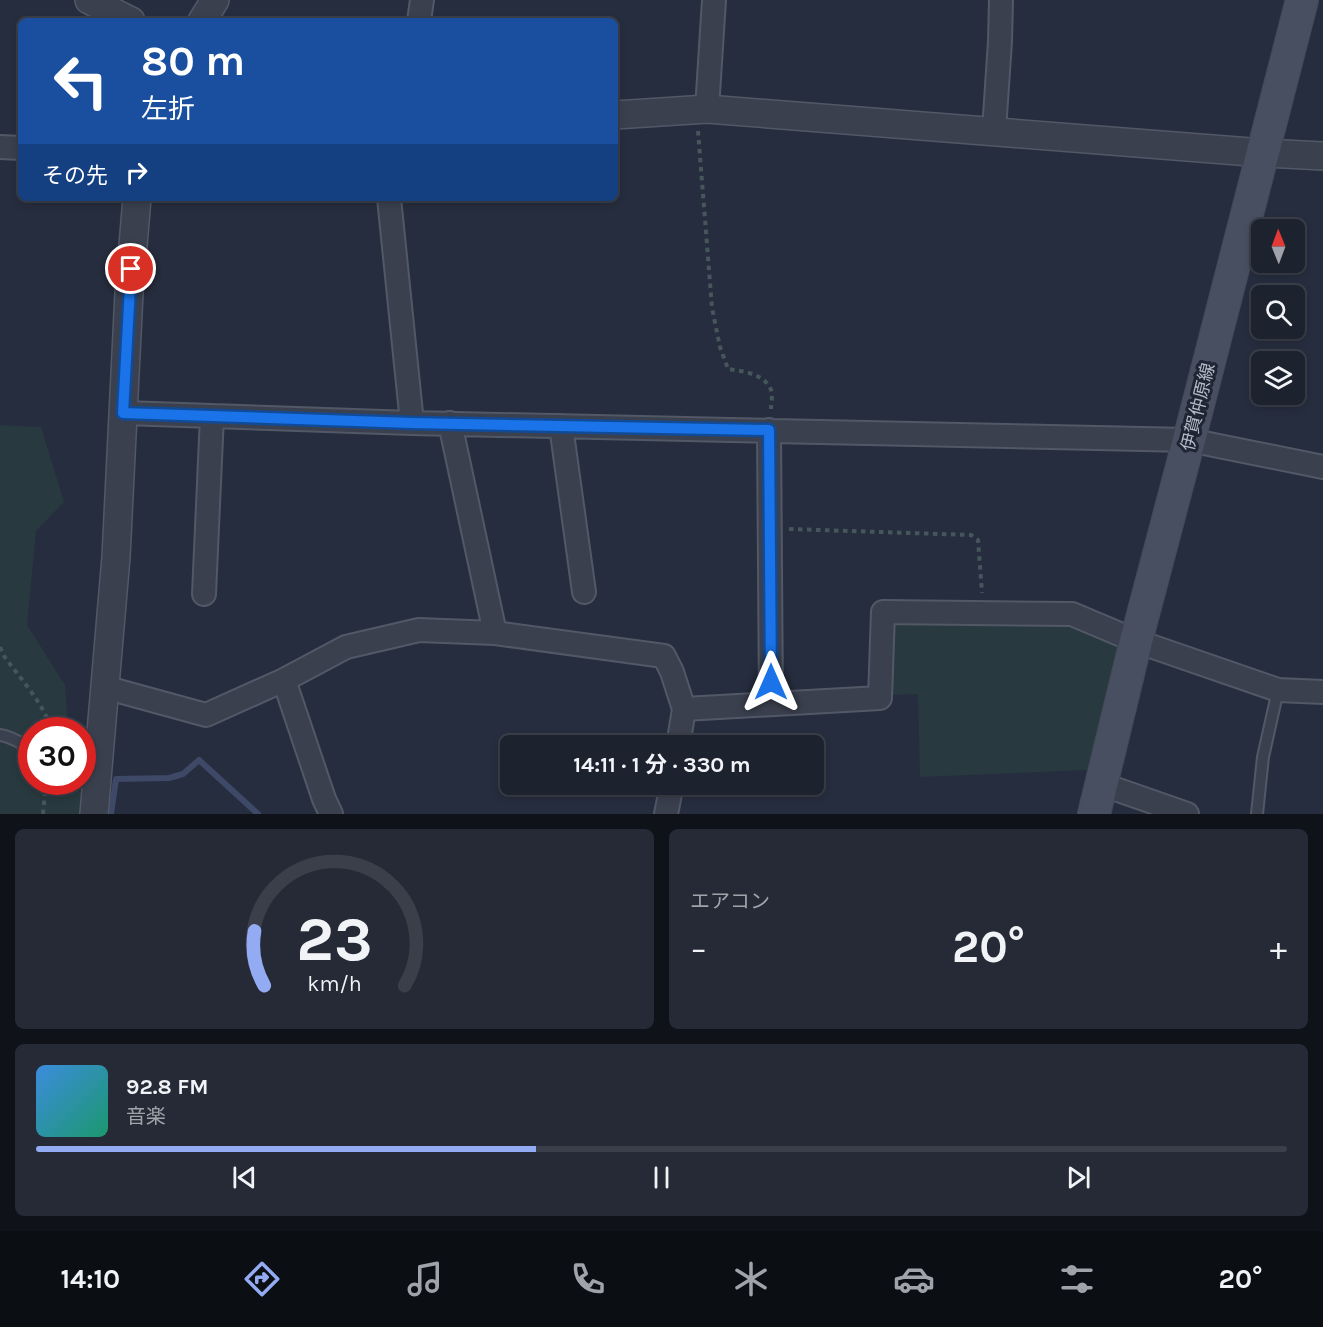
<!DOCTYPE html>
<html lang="ja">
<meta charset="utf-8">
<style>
body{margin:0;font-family:Karla,"Noto Sans JP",sans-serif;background:#252a36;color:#f1f3f6;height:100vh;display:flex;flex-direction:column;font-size:22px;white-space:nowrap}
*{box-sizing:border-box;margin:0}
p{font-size:20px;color:#a0a4aa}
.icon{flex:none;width:33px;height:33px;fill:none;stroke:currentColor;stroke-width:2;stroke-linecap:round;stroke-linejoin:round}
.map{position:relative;height:814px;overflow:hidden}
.sheet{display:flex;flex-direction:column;gap:15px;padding:15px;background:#0f1319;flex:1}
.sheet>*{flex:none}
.guide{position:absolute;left:18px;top:18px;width:600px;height:183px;border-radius:9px;box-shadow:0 3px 9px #0003,0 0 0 2px #3a3f4a;background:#1a4fa0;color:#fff;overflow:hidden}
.needle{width:39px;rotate:359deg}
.controls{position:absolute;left:1251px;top:219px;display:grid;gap:12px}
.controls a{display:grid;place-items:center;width:54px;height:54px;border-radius:9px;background:#1c222e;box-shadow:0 3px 9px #0003,0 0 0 2px #3a3f4a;font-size:30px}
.speed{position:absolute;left:18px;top:717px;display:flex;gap:12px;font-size:30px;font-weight:700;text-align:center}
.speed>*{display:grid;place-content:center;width:78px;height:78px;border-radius:50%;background:#1c222e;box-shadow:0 3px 9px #0003,0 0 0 2px #3a3f4a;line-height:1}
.speed .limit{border:9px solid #d22;background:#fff;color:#111}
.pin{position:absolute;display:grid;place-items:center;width:51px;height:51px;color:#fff;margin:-26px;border:3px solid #fff;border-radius:50%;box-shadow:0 2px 6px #0007}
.me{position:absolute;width:66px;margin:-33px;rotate:0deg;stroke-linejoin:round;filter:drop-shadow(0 0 4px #0008)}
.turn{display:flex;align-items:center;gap:21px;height:126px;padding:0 24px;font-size:27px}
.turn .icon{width:78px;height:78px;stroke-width:2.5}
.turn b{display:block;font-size:42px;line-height:51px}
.then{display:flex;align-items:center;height:57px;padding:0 24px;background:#0003;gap:12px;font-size:22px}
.big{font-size:45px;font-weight:700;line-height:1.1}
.sheet .tile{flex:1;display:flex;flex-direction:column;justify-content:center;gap:9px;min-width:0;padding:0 21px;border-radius:9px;background:#252a36}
.sheet .dial{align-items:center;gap:0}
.dial svg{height:156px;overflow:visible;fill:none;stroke:#3a3f4a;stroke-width:7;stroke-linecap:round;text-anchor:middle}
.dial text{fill:#f1f3f6;stroke:none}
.song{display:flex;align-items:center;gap:18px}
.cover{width:72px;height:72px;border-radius:9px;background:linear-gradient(135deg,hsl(210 70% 55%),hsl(160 70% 35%))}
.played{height:6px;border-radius:3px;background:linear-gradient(90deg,#92abf2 40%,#3a3f4a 40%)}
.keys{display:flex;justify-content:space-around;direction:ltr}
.heat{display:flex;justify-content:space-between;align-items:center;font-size:33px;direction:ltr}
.sheet .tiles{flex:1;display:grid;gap:15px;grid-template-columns:1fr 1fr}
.tile:last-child{grid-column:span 2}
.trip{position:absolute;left:500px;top:735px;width:324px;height:60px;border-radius:9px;background:#1c222e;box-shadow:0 3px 9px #0003,0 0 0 2px #3a3f4a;font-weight:700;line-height:60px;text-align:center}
.dock{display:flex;height:96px;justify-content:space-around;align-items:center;background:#0b0e12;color:#a0a4aa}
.dock .icon{width:42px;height:42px}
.dock .current{color:#92abf2}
.dock b{font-size:27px;color:#f1f3f6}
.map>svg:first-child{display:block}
</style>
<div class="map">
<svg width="1323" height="814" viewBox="0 0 1323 814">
<rect width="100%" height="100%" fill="#262d3e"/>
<path fill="#283a3f" d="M0 425 41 427 64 502 36 531 27 625 65 685 68 730H32V782H82L83 753 87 759 80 814H0Z
M890 622 1065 624 1109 639 1120 647 1087 770 920 777 918 694 888 695Z"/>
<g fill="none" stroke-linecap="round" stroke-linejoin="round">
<path stroke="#3d4966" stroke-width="6" d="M111 814 116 779 169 778 183 774 199 760 258 814"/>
<g stroke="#525866" stroke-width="14">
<path id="service" d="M0 735C11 736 22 744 32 749
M1257 814 1263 757 1278 690"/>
</g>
<g stroke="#525866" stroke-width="26">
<path id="minor" d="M419 21 422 0
M707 109 714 0
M994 131 1000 41 1001 0
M0 147 21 148
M389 198 412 423
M124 413 412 423 1189 440 1323 467
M450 423 495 633
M561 426 584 592
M769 430 771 704
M204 594 212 416
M284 680 346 647 419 630 495 633 664 656 672 672 684 709
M104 687 206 715 284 680 324 799 331 814
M678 746 684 709 880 698 883 612 1072 614 1136 641 1278 690 1323 692
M1101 784 1187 814
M666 814 672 784"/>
</g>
<g stroke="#525866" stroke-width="30">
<path id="tertiary" d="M89 0 131 21
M202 21 215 0
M615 115 707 109 1263 153 1323 156
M94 814 116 557 129 293 137 198"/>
</g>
<g stroke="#434957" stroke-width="34">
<path id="secondary" d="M1094 814 1136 641 1189 440 1302 0"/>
</g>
<path stroke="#46575c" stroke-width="4" stroke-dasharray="4.5 4.5" stroke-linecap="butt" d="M698 131 712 308 720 347 728 369C743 371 765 374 771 390 773 395 771 403 771 409
M789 529 971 535 978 540 982 593
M0 647 4 656C16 673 50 711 50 730
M43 814 46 782"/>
<use href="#service" stroke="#3a404e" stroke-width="10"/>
<use href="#minor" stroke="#3a404e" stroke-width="22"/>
<use href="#tertiary" stroke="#3a404e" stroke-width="27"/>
<use href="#secondary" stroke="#484f61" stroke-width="32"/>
</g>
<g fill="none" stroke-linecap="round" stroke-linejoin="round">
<g stroke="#114b97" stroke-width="15">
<path id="route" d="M131 269 123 413 412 423 769 430 771 682"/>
</g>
<use href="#route" stroke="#1a73e8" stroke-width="10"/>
</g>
<g text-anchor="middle" stroke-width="6" stroke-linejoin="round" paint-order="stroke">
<g font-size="18" fill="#b6bbc9" stroke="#1f2533">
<text transform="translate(1198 407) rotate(-76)" y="6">伊賀仲原線</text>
</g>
</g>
</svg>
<div class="controls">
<a><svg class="needle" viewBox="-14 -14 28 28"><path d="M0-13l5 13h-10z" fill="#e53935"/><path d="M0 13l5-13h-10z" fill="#a0a4aa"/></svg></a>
<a><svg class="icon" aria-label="search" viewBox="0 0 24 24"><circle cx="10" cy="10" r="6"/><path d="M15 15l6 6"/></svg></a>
<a><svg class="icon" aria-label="layers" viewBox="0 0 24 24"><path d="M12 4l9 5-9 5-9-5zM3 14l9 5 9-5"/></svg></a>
</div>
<div class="speed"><div class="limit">30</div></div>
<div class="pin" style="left:131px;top:269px;background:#d93025"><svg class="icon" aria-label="arrive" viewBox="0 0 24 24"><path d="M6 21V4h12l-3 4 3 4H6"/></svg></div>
<svg class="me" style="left:771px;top:682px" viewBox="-20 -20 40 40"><path d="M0-17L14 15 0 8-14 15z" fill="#1a73e8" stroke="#fff" stroke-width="4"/></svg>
<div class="trip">14:11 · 1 分 · 330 m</div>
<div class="guide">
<div class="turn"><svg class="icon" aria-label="left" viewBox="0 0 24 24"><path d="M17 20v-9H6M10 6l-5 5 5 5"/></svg><div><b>80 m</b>左折</div></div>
<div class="then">その先<svg class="icon" aria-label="right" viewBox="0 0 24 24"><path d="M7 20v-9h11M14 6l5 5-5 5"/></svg></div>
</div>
</div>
<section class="sheet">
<div class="tiles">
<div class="tile dial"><svg viewBox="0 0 100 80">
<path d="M14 69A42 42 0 1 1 86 69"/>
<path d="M14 69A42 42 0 0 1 9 41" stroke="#92abf2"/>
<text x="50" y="56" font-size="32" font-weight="700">23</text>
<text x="50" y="72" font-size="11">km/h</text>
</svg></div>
<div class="tile"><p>エアコン</p>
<div class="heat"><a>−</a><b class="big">20°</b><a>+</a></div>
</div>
<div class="tile">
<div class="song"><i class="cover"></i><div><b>92.8 FM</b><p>音楽</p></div></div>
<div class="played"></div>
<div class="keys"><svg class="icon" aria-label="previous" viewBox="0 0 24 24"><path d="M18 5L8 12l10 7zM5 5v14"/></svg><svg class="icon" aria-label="pause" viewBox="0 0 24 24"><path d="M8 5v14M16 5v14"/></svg><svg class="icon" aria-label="next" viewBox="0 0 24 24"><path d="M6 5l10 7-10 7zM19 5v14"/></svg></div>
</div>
</div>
</section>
<nav class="dock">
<b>14:10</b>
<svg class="icon current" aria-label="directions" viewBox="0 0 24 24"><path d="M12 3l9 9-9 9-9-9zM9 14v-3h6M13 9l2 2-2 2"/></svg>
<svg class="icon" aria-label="music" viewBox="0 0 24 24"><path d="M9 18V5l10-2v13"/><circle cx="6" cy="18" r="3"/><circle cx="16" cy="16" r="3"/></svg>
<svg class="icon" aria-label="phone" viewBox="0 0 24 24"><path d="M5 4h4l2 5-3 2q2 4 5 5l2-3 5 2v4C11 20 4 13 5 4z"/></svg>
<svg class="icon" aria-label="climate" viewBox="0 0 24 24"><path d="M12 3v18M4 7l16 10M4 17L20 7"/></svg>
<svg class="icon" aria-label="car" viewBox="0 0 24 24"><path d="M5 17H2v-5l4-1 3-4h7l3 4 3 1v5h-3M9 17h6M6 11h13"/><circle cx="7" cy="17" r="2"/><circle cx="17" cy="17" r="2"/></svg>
<svg class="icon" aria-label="filters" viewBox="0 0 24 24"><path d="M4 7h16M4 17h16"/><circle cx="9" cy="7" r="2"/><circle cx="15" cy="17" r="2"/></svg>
<b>20°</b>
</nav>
